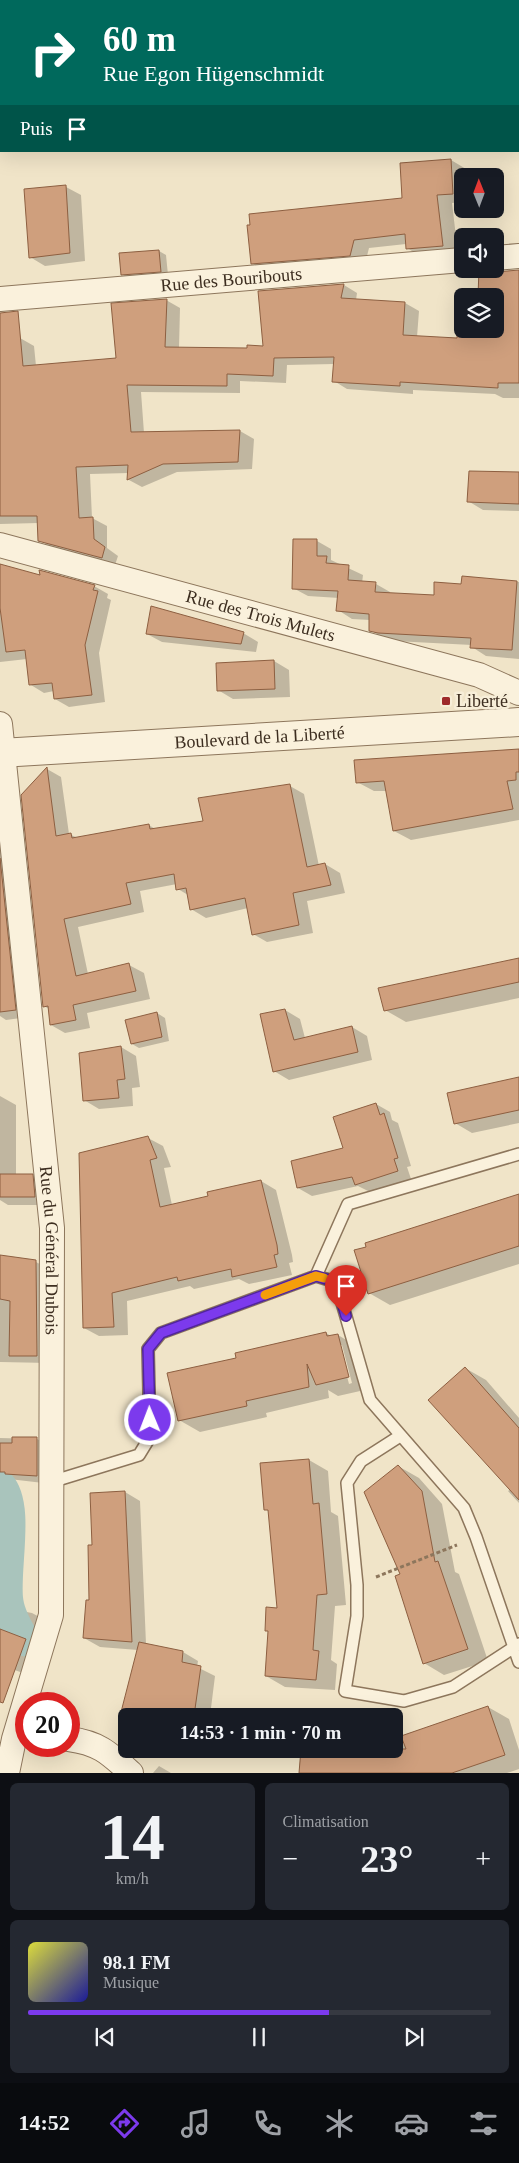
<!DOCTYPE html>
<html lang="fr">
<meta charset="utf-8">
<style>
body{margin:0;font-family:Georgia,serif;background:#242831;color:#f1f3f6;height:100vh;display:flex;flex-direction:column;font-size:19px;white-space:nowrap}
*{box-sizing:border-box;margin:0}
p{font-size:16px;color:#9ea1a6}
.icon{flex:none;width:28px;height:28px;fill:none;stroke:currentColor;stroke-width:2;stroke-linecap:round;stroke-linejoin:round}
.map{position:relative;height:1773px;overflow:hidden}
.side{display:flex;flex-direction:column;gap:10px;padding:10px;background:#0d0f14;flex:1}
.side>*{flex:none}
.hud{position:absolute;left:0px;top:0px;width:520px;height:152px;box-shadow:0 5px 20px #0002;background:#00695c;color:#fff;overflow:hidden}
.needle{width:32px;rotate:359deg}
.controls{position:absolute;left:454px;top:168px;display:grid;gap:10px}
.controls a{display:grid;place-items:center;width:50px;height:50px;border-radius:8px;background:#171b24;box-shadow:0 5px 20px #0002;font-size:25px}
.speed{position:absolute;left:15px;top:1692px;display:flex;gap:10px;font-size:25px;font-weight:700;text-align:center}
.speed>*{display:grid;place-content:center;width:65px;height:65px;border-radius:50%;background:#171b24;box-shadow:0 5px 20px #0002;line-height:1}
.speed .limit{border:8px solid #d22;background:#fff;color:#111}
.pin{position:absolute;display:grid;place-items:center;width:42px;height:42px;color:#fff;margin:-51px -21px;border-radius:50% 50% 50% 0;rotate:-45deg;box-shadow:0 0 5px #0007}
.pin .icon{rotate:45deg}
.me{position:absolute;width:55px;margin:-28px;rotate:359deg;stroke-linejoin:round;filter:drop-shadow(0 0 4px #0008)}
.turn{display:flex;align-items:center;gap:18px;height:105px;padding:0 20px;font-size:22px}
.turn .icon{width:65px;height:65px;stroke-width:2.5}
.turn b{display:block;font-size:35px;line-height:42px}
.then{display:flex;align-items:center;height:48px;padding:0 20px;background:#0003;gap:10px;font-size:19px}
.big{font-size:38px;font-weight:700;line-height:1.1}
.side .card{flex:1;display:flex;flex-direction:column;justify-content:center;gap:8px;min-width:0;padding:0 18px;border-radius:8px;background:#242831}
.side .dial{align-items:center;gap:0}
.dial b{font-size:65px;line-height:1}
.song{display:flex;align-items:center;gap:15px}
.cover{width:60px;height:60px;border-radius:8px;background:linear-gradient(135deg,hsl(60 70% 55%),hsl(240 70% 35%))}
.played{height:5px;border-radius:2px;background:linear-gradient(90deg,#7c3aed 65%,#363941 65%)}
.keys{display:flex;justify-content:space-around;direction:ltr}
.heat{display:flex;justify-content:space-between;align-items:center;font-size:28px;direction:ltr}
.side .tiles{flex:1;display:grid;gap:10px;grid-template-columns:1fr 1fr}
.card:last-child{grid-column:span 2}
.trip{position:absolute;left:118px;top:1708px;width:285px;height:50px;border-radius:8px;background:#171b24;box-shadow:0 5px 20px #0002;font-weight:700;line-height:50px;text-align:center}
.menu{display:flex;height:80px;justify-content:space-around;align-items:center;background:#090b0e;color:#9ea1a6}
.menu .icon{width:35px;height:35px}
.menu .on{color:#7c3aed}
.menu b{font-size:22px;color:#f1f3f6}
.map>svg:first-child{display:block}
</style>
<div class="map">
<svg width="519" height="1773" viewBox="0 0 519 1773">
<rect width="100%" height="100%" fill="#f0e4c8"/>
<path fill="#0003" fill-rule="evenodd" d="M35 0H244V1H35Z
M290 0H373L357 1Z
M0 71H1L0 121Z
M451 160 466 169V176H462V202L452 203 458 254 422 257 407 248 406 244 369 248 365 264 267 272 252 263 404 199Z
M66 187 81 195 85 261 45 266 30 257Z
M159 251 166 255 168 275 129 279 122 274Z
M480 270 496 273 519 271V398H503L495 394 413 390V394L347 389 334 381V364L287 365 286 383 240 381V393L141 392 144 433 240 431 254 439 252 469 177 472 142 487 129 480V473L90 474 92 518 107 526V548L118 556 115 565 53 548 39 540 38 523 0 524V339L20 338 34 346 36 366 117 359 166 300 180 308 179 348 248 349 265 347 259 292 344 285 357 293 356 300 405 303 419 311 417 337 458 339 460 310H462V329H495V296H479Z
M519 473V511L483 510 468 501Z
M317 541 331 549V560L363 575 362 583 376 584 390 592V594L435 597 463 585V577L519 582V659L486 656 472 647V645L394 641 384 638 370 630V620L352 619 338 610 339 598 308 596 293 588Z
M0 565 41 577 94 586 108 594 107 598 111 600 99 653 105 702 69 707 55 699 54 691 44 693 31 685 27 659 0 662Z
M243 633 258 642 256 652 162 642 147 634Z
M274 661 289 670 290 697 233 699 218 690Z
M519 750V820L411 840 394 831 387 791H374L357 782Z
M47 769 61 777 69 834 78 838 149 825 155 829 204 822 290 786 304 794 319 866 325 864 340 873 345 893 307 901 313 933 267 942 253 934 248 908 206 918 191 909 188 895 178 889 177 884 140 891 144 912 78 927 88 974 129 965 144 973 150 999 87 1013 90 1028 65 1033 51 1025 49 1009 44 1006 22 795Z
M0 798 28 1017 6 1020 0 1016Z
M519 959V998L406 1022 385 1010Z
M285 1010 300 1019 305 1038 352 1027 367 1036 372 1060 289 1080 274 1071Z
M157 1013 165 1018 169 1041 139 1048 132 1044 127 1021Z
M121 1047 136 1056 140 1087 132 1088 133 1106 99 1109 84 1100Z
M519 1078V1123L472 1133 455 1123Z
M0 1096 16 1105V1175H32L47 1184 50 1205H8L0 1200Z
M376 1104 390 1112 392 1120 398 1123 411 1166 407 1167 411 1179 370 1192 358 1186 312 1196 298 1188 345 1149Z
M148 1138 163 1146 171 1167 164 1168 172 1205 209 1197 261 1181 276 1190 292 1255 293 1262 289 1263 292 1275 249 1284 239 1279 194 1289 190 1286 127 1301 128 1335 99 1336 84 1328Z
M519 1195V1264L390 1305 369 1293Z
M0 1256 36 1262 49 1269V1363L0 1362Z
M326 1333 331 1336 338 1335 358 1347 369 1389 338 1396 328 1390 329 1398 266 1413 267 1417 200 1432 179 1420 238 1359ZM339 1345H342L352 1383 349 1384Z
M465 1368 486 1380 519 1418V1503L508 1491 511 1489Z
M0 1438 37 1439 52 1447V1484L9 1479 0 1474Z
M309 1460 328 1471 331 1512 338 1516 346 1605 335 1606 331 1660 337 1664 335 1690 285 1687 266 1676 269 1632 266 1630 278 1609 269 1511 265 1509Z
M398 1466 419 1478 442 1504 455 1572 459 1574 488 1661 444 1675 424 1663 402 1575Z
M125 1492 140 1501 146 1644 183 1652 198 1661 197 1667 215 1676 210 1716H126V1718L121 1715 138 1650 100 1647 84 1638 90 1602 93 1546 92 1494Z
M0 1607 32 1613 45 1620 29 1675 0 1665Z
M488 1707 509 1719 519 1750V1769L507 1773H300L302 1749H394V1737H401Z
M159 1766 171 1773H153Z"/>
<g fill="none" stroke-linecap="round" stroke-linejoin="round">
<path stroke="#a9c4bc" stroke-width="31" d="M0 1485C20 1506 3 1573 8 1602 10 1616 17 1628 25 1641"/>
</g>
<path fill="#cf9f7d" stroke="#8d5f41" d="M451 159 453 194 437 195 443 246 406 249 405 234 354 240 350 256 251 264 247 225H250L249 214 402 198 400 163Z
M66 185 70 253 29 258 24 189Z
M159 250 161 272 121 275 119 253Z
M479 269 496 272 519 270V383H498V388L400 382V386L332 382 334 357 274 358 273 376 227 374V386L127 385 131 432 240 430 238 462 163 464 127 480 128 465 76 467 79 518 93 517 94 539 105 547 102 558 38 541 37 516H0V313L18 311 23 366 116 358 111 303 167 299 165 347 247 348V345L263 346 258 291 344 284 341 298 405 302 403 335 457 338 459 308 462 309V329H495V296H478Z
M469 471 519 472V504L467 502Z
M293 539H317V556H327L326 563 349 565 348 580 376 582 375 592 434 595V582L461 584 462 576 517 581 512 650 470 648 471 638 378 633 369 631V614L336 611 338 591 292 589Z
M0 564 40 575 39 570 95 585 93 590 98 591 85 645 92 695 54 699 52 683 29 685 25 650 6 652 0 608Z
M151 606 244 632 241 644 146 634Z
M274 660 275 689 217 691 216 663Z
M519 749V772H516V780L507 781 513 809 393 831 384 781 356 783 354 760Z
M47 767 56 836 71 833 72 838 149 824 150 829 203 821 198 798 290 784 307 867 325 863 331 885 293 893 299 925 252 935 245 898 190 910 186 888 176 890 174 874 126 883 131 904 64 919 76 976 129 963 136 991 73 1005 76 1020 50 1025 48 1006 43 1007 21 795Z
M0 858 16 1010 0 1012Z
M519 958V982L384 1011 378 988Z
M285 1009 294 1040 352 1026 358 1052 273 1072 260 1014Z
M157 1012 162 1037 131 1044 125 1020Z
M121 1046 125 1079 117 1080 119 1098 83 1101 79 1053Z
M519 1077V1110L454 1124 447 1093Z
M376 1103 380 1115 384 1113 398 1158 394 1159 398 1171 355 1185 352 1177 297 1188 291 1161 343 1148 333 1117Z
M148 1136 157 1158 150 1160 160 1207 208 1196 207 1192 261 1180 277 1245 278 1254 274 1255 277 1267 232 1277 231 1269 178 1281 177 1277 112 1293 114 1327 83 1328 79 1153Z
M0 1174H33L35 1197H0Z
M519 1194V1246L368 1294 354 1250 366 1247 365 1243Z
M0 1255 36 1260 37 1356H9L10 1301 0 1299Z
M326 1332 327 1336 338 1334 349 1377 316 1385 307 1364 309 1387 246 1401 247 1406 178 1421 167 1373 236 1358 235 1353Z
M465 1367 519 1428V1500L428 1400Z
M12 1437H37V1476L5 1474V1472H0V1443H12Z
M309 1459 313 1504 319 1503 327 1594 317 1595 313 1650 319 1651 316 1680 265 1676 268 1631H265L266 1607 277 1608 268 1510H264L260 1463Z
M398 1465 422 1491 435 1562 438 1561 468 1649 423 1664 395 1576 400 1574 364 1492Z
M125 1491 132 1642 83 1638 86 1600H89L88 1545H92L90 1493Z
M0 1629 26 1639 3 1703 0 1702Z
M139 1642 183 1651 182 1662 201 1666 194 1716H120Z
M488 1706 505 1755 452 1773H299L301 1749H406L401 1736Z"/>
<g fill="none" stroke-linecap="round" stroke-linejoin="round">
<g stroke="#8d765c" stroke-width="14">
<path id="service" d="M316 1276 336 1282 370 1400 464 1508 476 1537 519 1662
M400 1436 361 1461 347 1483 357 1585V1616L345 1691 404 1701 453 1687 519 1644
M51 1482 139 1455 150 1437 148 1349 161 1333 316 1276 348 1204 519 1154"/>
</g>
<g stroke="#8d765c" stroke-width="26">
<g id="minor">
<path d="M486 1 493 0"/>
<path d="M0 40 1 41"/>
<path d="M495 258 519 256"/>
<path id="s1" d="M0 299 462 260"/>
<path id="s2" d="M0 545 479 675 519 693"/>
<path id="s3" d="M0 724 52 1228 51 1615 14 1739 7 1773"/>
<path d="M69 1739C99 1743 109 1753 131 1773"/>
</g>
</g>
<g stroke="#8d765c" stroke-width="30">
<g id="tertiary">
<path id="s4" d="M0 753 519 722"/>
</g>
</g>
<path stroke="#8d765c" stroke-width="3" stroke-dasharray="4 2.5" stroke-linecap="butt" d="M436 0V1
M376 1577 457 1545"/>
<use href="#service" stroke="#faf1dc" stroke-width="11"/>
<use href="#minor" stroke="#faf1dc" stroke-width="24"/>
<use href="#tertiary" stroke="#faf1dc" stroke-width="28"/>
</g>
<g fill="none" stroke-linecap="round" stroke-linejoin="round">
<g stroke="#51269a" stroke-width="12">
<path id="route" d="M150 1420 148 1349 161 1333 316 1276 336 1282 346 1316"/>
</g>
<use href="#route" stroke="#7c3aed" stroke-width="9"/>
<path stroke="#f59e0b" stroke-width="9" d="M265 1295 316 1276 324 1278"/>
</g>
<rect fill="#9e2a2b" stroke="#f7eed8" stroke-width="2" x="441" y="696" width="10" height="10" rx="2.5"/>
<g text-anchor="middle" stroke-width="5" stroke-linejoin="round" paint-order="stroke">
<g font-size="18" fill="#3d2e20" stroke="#f7eed8">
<text dy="6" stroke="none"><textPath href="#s1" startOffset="232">Rue des Bouribouts</textPath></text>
<text dy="6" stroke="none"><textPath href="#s2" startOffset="270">Rue des Trois Mulets</textPath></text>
<text dy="6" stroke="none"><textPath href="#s4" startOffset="260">Boulevard de la Liberté</textPath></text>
<text dy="6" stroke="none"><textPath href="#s3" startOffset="529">Rue du Général Dubois</textPath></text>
</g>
<g font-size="18" fill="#3d2e20" stroke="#f7eed8" text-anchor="start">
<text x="456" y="707">Liberté</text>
</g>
</g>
</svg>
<div class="controls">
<a><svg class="needle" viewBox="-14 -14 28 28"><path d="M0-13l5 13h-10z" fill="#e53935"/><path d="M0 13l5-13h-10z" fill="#9ea1a6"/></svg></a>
<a><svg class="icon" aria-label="sound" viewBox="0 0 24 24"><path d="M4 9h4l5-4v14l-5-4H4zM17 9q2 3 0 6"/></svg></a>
<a><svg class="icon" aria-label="layers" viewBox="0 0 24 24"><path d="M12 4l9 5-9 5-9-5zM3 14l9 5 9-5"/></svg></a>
</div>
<div class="speed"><div class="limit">20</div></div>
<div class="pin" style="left:346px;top:1316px;background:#d93025"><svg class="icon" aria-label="arrive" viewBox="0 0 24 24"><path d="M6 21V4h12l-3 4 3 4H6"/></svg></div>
<svg class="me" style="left:150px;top:1420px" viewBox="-20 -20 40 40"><circle r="17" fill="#7c3aed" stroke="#fff" stroke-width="3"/><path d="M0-11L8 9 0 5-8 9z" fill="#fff"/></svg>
<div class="trip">14:53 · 1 min · 70 m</div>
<div class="hud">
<div class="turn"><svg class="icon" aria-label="right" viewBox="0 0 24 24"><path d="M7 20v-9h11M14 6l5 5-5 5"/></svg><div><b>60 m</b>Rue Egon Hügenschmidt</div></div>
<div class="then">Puis<svg class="icon" aria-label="arrive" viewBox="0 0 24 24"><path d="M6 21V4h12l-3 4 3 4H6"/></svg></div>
</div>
</div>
<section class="side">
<div class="tiles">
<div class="card dial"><b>14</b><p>km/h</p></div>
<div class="card"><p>Climatisation</p>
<div class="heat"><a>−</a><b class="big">23°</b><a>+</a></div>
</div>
<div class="card">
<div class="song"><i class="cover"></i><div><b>98.1 FM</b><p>Musique</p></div></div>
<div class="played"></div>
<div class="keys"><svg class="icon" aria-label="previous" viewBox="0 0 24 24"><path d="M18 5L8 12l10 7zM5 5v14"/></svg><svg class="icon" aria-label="pause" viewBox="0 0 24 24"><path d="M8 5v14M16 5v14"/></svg><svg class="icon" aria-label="next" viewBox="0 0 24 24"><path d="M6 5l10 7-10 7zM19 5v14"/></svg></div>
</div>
</div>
</section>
<nav class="menu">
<b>14:52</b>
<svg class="icon on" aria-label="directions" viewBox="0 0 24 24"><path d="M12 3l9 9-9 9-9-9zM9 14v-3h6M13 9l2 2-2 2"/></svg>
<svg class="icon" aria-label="music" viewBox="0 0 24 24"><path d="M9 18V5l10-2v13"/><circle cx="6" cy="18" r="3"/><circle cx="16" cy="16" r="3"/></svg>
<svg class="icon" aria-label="phone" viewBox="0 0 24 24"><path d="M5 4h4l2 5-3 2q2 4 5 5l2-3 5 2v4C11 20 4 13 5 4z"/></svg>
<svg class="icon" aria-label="climate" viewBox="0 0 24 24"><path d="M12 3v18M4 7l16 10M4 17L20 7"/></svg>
<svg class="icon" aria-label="car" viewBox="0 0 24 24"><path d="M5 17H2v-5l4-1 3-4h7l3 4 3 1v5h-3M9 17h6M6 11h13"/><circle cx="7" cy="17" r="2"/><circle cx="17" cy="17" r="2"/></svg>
<svg class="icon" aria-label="filters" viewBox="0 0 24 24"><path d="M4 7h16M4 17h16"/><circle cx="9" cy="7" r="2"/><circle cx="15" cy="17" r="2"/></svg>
</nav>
